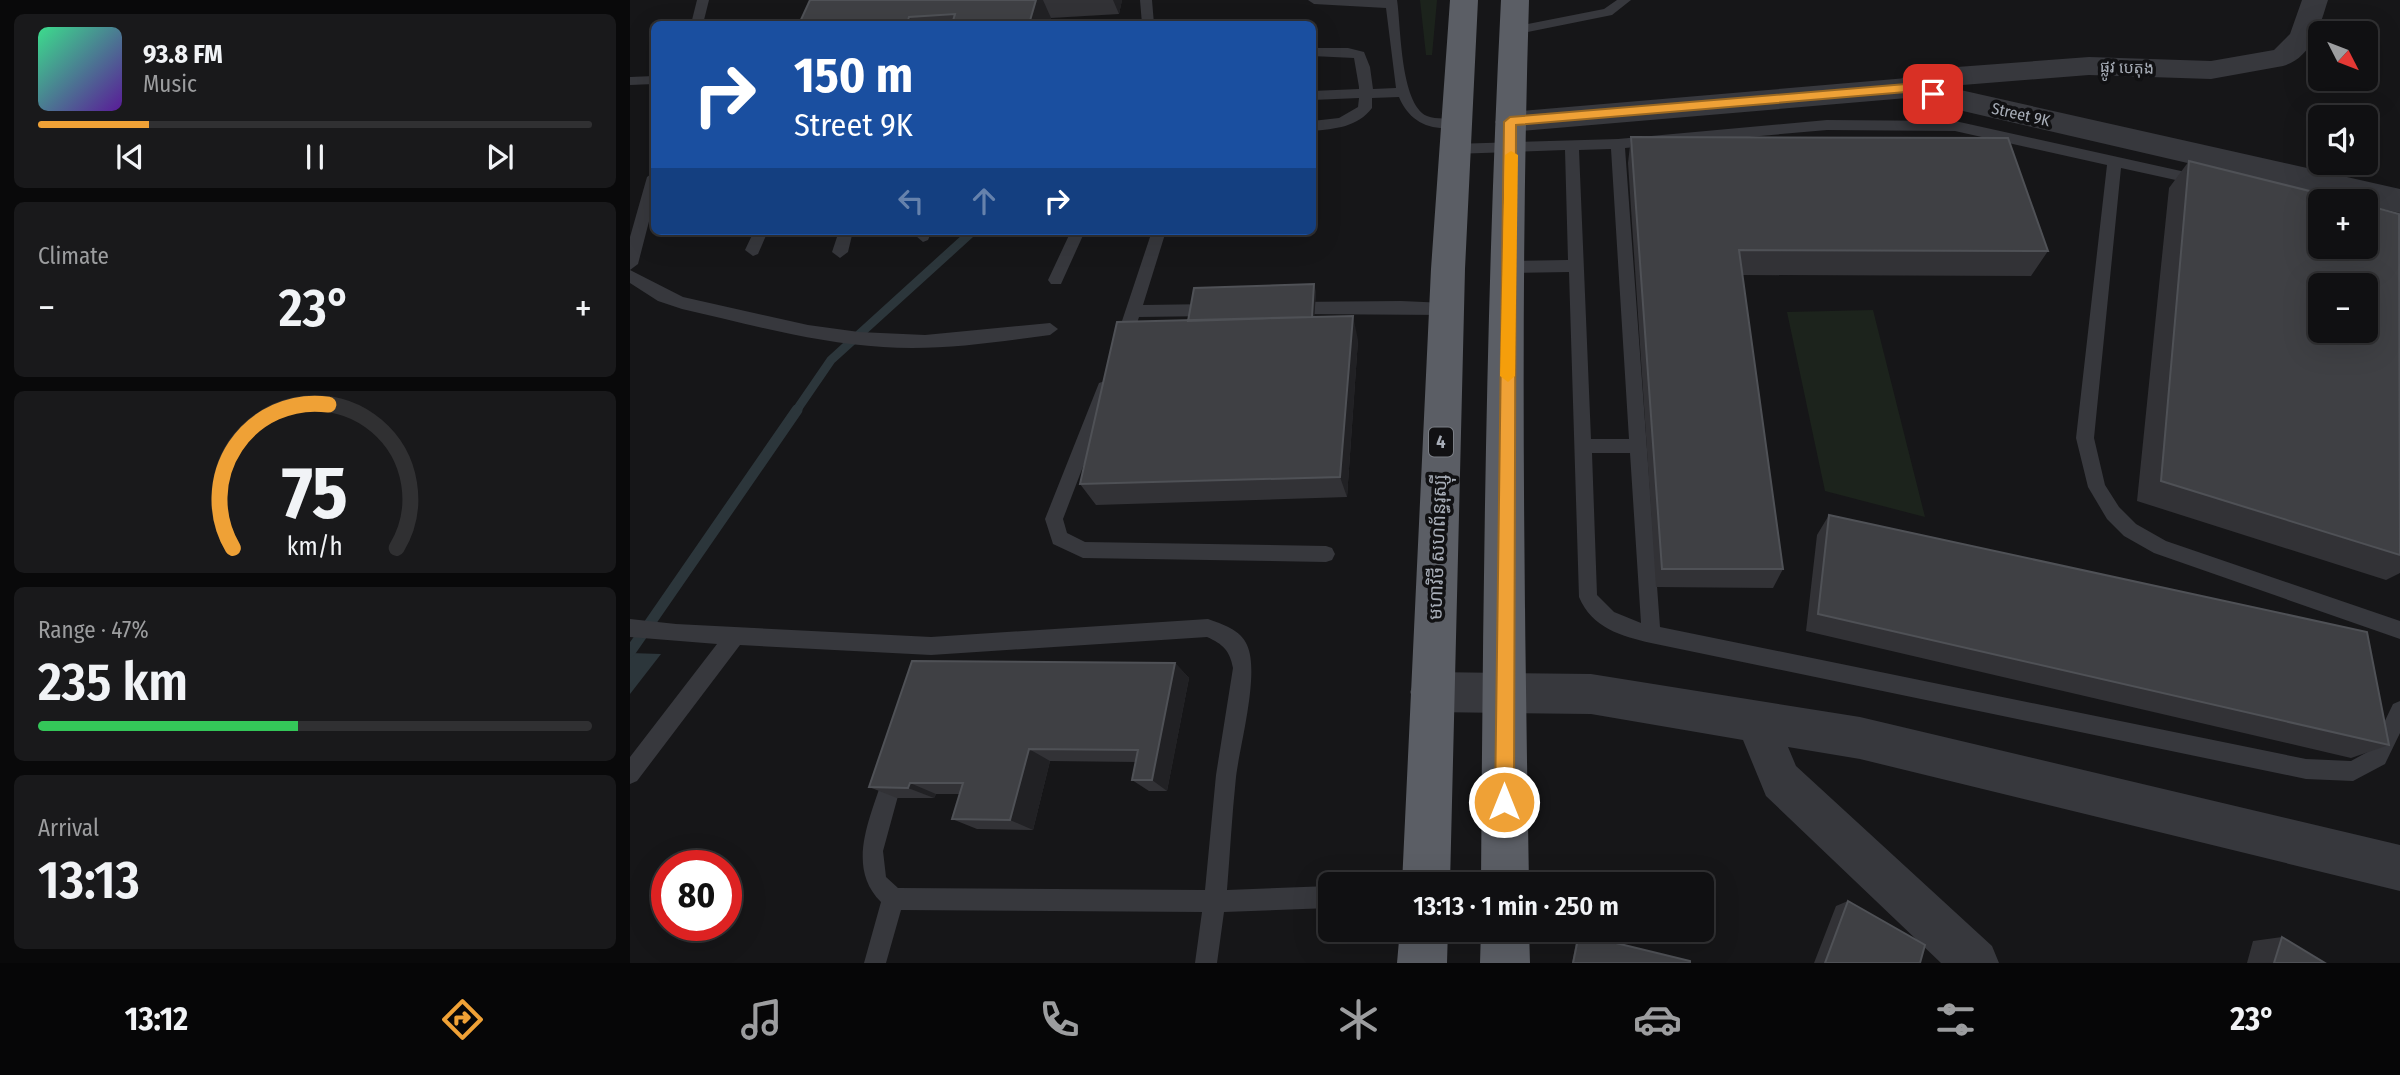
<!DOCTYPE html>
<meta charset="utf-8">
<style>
body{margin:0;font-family:"Fira Sans Condensed","Noto Sans Khmer",sans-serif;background:#19191b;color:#f1f3f6;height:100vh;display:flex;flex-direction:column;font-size:26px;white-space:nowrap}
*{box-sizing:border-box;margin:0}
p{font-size:23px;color:#9c9d9f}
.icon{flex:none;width:38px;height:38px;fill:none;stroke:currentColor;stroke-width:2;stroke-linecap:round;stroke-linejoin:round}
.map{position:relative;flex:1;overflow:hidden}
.sheet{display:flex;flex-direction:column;gap:14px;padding:14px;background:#09090a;width:630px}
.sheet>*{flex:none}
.banner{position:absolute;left:21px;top:21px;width:665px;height:214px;border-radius:10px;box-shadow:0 7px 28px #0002,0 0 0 2px #303032;background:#1a4fa0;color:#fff;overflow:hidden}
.needle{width:46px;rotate:132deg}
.buttons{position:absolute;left:1678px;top:21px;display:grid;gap:14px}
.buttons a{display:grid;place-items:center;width:70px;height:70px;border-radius:10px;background:#101012;box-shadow:0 7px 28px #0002,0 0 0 2px #303032;font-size:35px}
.speed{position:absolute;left:21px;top:850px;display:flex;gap:14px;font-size:35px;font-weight:700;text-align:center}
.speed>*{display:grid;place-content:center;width:91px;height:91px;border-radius:50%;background:#101012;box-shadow:0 7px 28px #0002,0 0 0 2px #303032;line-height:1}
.speed .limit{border:10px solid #d22;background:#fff;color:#111}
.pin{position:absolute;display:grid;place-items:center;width:60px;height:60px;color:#fff;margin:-30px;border-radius:14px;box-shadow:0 4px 10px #0006}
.me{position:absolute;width:77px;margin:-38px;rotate:0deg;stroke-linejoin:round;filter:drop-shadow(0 0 5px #0008)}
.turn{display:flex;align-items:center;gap:24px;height:147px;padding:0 28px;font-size:32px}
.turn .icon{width:91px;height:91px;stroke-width:2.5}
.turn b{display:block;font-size:49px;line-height:60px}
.lanes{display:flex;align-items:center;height:66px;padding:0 28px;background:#0003;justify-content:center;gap:35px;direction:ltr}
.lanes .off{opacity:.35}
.big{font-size:52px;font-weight:600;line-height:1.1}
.sheet .widget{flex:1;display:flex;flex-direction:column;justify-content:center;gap:10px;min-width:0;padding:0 24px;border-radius:10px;background:#19191b}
.sheet .dial{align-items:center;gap:0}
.dial svg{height:182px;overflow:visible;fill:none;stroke:#303032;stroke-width:7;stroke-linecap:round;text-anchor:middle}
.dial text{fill:#f1f3f6;stroke:none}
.song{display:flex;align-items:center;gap:21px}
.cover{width:84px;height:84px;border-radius:10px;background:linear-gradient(135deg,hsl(150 70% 55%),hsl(270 70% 35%))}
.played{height:7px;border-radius:4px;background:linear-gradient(90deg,#efa136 20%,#303032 20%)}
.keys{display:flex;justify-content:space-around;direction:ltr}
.heat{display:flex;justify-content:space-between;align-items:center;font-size:38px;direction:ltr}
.charge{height:10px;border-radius:5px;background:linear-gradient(90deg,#34c759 47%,#303032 0)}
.trip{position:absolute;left:688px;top:872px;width:396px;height:70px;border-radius:10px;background:#101012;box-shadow:0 7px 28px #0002,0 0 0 2px #303032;font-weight:600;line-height:70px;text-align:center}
.tab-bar{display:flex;height:112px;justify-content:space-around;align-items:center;background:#060607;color:#9c9d9f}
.tab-bar .icon{width:49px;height:49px}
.tab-bar .active{color:#efa136}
.tab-bar b{font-size:32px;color:#f1f3f6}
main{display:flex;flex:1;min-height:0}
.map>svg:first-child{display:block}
</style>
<main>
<section class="sheet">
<div class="widget">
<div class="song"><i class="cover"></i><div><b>93.8 FM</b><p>Music</p></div></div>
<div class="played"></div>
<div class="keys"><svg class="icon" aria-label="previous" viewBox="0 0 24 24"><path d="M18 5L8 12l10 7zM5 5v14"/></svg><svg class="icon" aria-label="pause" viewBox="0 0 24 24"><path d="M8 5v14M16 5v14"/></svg><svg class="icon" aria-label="next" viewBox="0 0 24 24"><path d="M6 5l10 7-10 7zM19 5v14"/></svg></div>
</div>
<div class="widget"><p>Climate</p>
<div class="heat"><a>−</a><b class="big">23°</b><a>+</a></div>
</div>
<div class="widget dial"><svg viewBox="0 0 100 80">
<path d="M14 69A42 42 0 1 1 86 69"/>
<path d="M14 69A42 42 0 0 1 56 6" stroke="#efa136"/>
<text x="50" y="56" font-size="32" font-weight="700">75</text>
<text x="50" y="72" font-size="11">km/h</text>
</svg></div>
<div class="widget"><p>Range · 47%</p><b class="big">235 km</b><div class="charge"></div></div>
<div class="widget"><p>Arrival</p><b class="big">13:13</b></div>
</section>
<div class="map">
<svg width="1770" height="963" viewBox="0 0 1770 963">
<rect width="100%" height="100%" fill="#161618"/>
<path fill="#1c231c" d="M790 0H807L802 55H796Z
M1243 310 1295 517 1195 491 1157 312Z"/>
<path fill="#2c363b" d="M0 653 31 654 0 694Z"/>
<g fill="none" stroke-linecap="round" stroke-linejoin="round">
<path stroke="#2c363b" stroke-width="9" d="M166 411 201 360 343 231"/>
<path stroke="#2c363b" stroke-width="11" d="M0 652 167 410"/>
<path fill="#37383d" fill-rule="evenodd" d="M67 0H79L73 24H61Z
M510 0H522L524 24H512Z
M678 0H767C771 25 770 104 797 116 807 120 819 117 830 120V126C802 133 779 122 769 97L742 98V108C728 127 705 129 682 131V121L709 118 728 107 729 98 682 100V91L729 89V87L724 58 682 56V48H718L734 52 740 67 743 89 766 88 756 8 684 4Z
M987 0H1001L982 15 883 35 877 31 883 27 974 9Z
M24 76V84L0 85V77Z
M1197 120 1325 121 1578 177 1580 181 1573 186 1491 168 1464 438 1475 485 1489 507 1506 524 1536 541 1770 621V639L1524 553 1494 536 1477 519 1458 487 1446 438 1477 165 1325 131 1197 130 995 148 1030 627 1676 759 1721 761 1741 750 1763 704 1770 701V733L1755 764 1723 781 1676 779 1021 643C991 636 962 628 949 597L939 272 879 273 871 267 879 261 938 260 935 150 823 154 816 149 823 144 988 139ZM981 149 999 439H961L949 150ZM962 453H1000L1011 623 984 612 967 595Z
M24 172V202L8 264 0 270V237L17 177Z
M124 231H138L128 254 123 256 115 250Z
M209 231H223L218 252 210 258 202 252Z
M288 231H302L298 240 293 242 286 236Z
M441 231H455L431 284H421L418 280Z
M522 231H536L513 305 582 304 590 310 582 316 509 317 501 342 493 348 485 342Z
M0 270 53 297 178 325 229 332 295 335 420 323 428 329 420 335C365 342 309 351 253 347 185 343 118 324 52 309L28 301 0 283Z
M771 301 816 303 824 309 816 315 662 314 654 308 662 302Z
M475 381 481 383 483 388 433 519 437 533 455 542 696 546 702 548 705 554 702 560 696 562 453 558 423 544 415 519 467 388 469 383Z
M0 619 46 624 301 637 578 619C592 624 611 630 617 645 630 673 610 744 606 777 602 815 600 852 597 890L700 886V908L594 912 587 963H565L572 912 271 910 256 963H234L251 902C215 866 241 817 254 774L257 767 264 764 271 767 274 774 253 851 256 877 268 888 575 890 586 775 603 668C600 651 593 644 577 637L301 655 110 645 7 781 0 784V757L87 644 0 637Z"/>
<path fill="#37383d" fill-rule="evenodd" d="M1672 0H1698C1690 25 1682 58 1653 66L1581 79 1459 75 1295 88C1285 96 1279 98 1267 95L1263 88 1277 73 1287 70 1459 57 1581 61 1644 50 1660 34Z
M801 672 961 674 1230 717 1770 845V891L1230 759 1158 747 1166 766 1362 946 1369 963H1311L1136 796 1113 740 961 714 801 712 786 706 780 692 786 678Z"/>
<path fill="#37383d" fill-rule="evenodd" d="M1277 78 1770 189V213L1736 205V201H1722L1277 98 880 132 869 129 865 122 869 115 880 112Z"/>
<path fill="#5b5e65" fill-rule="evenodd" d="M820 0H848L835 269 820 884H772L801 269Z
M871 0H899C890 294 894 589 899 884H851C853 589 856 294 871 0Z
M770 929H818L817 963H767Z
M851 929H899L900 963H850Z"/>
</g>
<path fill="#323236" d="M180 0H492L489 14 421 18 419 24H169Z
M1001 137 1418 251 1401 276 1112 275 1153 569 1143 588 1026 587 998 163Z
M1559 161 1770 227V573L1756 580 1507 501 1539 188Z
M686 291 684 317 728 340 717 497 466 505 450 484 558 321Z
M1199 515 1759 745 1721 758 1176 631 1187 535Z
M545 663 559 678 537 791H519L502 780 506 762 420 761 403 830 347 829 322 819 330 794H306L304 798H267L239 787Z
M1218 901 1290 963H1184L1206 906Z
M949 934 1060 963H942L947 937Z
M1652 937 1695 963H1617L1623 941Z"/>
<path fill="#212124" d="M406 0H413L421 18 419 24H399Z
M483 0H492L489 14Z
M279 17 284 24H277Z
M684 284 686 291 683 339 681 332Z
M723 316 728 340 717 497 710 477Z
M545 663 559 678 537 791 522 780Z
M399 749 420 761 403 830 380 820Z
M280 783 306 794 304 798 278 788Z"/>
<path fill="#3f4044" stroke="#4f5156" stroke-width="2" fill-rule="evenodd" d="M180 0H406L399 24H322L325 14 279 17 277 24H169Z
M1001 137 1378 138 1418 251 1109 250 1153 569H1032Z
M1559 161 1720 201H1690V247H1736V205L1769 214 1770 555 1531 481ZM1690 285H1736V331H1690Z
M684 284 682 317 558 321 564 288Z
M723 316 710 477 450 484 487 322Z
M1199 515 1737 632 1759 745 1188 614Z
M282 661 545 663 522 780H502L508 750 399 749 380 820 322 819 333 783H280L278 788 239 787Z
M1218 901 1295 945 1290 963H1195Z
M949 934 1060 961V963H943Z
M1652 937 1695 963H1644Z"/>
<path fill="#efa136" stroke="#9b6923" stroke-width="2" d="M1276 84 1307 91 1309 94 1303 98 1276 92 886 125 884 802 881 808 874 811 868 808 865 802 874 122 880 117Z"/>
<path fill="#f59e0b" d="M881 151 888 155 885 376 878 382 870 376 875 155Z"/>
<g text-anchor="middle" stroke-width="7" stroke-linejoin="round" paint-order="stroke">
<g font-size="16" fill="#a8aeb8" stroke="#111113">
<text transform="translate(1497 67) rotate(2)" y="6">ផ្លូវ បេតុង</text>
<text transform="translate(1391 114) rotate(13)" y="6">Street 9K</text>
</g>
<rect fill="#111113" stroke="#7b7f86" stroke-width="2" x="799" y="427.5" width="24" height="29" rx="5"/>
<g font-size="18" font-weight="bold" fill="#a8aeb8">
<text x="811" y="448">4</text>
</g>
<g font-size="19" fill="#a8aeb8" stroke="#111113">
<text transform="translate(807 547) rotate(-88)" y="7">មហាវិថី សហព័ន្ធរុស្ស៊ី</text>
</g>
</g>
</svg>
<div class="buttons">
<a><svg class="needle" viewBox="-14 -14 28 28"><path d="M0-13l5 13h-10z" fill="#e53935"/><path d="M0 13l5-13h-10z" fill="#9c9d9f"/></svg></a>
<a><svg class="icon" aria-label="sound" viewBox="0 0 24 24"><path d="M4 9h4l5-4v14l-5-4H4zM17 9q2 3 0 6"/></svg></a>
<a>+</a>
<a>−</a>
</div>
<div class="speed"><div class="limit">80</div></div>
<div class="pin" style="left:1303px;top:94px;background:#d93025"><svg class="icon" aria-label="arrive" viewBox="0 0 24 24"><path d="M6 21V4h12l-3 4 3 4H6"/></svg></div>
<svg class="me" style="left:874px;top:802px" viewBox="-20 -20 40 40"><circle r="17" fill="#efa136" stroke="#fff" stroke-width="3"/><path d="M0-11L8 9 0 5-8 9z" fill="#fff"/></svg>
<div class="trip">13:13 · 1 min · 250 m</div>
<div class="banner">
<div class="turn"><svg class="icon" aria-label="right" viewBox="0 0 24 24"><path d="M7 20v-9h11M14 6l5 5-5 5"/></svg><div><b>150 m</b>Street 9K</div></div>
<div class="lanes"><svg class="icon off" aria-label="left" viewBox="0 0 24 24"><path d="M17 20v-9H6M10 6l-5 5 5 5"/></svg><svg class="icon off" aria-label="ahead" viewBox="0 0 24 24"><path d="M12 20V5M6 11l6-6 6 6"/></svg><svg class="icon" aria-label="right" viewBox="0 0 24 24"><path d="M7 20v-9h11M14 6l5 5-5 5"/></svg></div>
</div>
</div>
</main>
<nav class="tab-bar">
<b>13:12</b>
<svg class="icon active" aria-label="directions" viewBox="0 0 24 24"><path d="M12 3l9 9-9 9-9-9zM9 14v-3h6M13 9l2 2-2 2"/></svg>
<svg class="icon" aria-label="music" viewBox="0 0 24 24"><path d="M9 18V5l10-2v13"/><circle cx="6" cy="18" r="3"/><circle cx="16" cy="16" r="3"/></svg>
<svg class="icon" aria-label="phone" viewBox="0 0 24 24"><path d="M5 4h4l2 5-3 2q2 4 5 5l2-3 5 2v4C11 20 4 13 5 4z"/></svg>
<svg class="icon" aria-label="climate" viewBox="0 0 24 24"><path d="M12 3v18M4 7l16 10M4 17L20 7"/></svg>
<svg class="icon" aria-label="car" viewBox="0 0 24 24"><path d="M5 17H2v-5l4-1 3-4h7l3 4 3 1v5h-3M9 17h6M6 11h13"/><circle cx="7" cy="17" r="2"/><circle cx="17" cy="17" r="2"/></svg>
<svg class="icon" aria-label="filters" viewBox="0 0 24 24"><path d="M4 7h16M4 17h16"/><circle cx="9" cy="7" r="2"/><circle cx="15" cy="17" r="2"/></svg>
<b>23°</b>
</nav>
